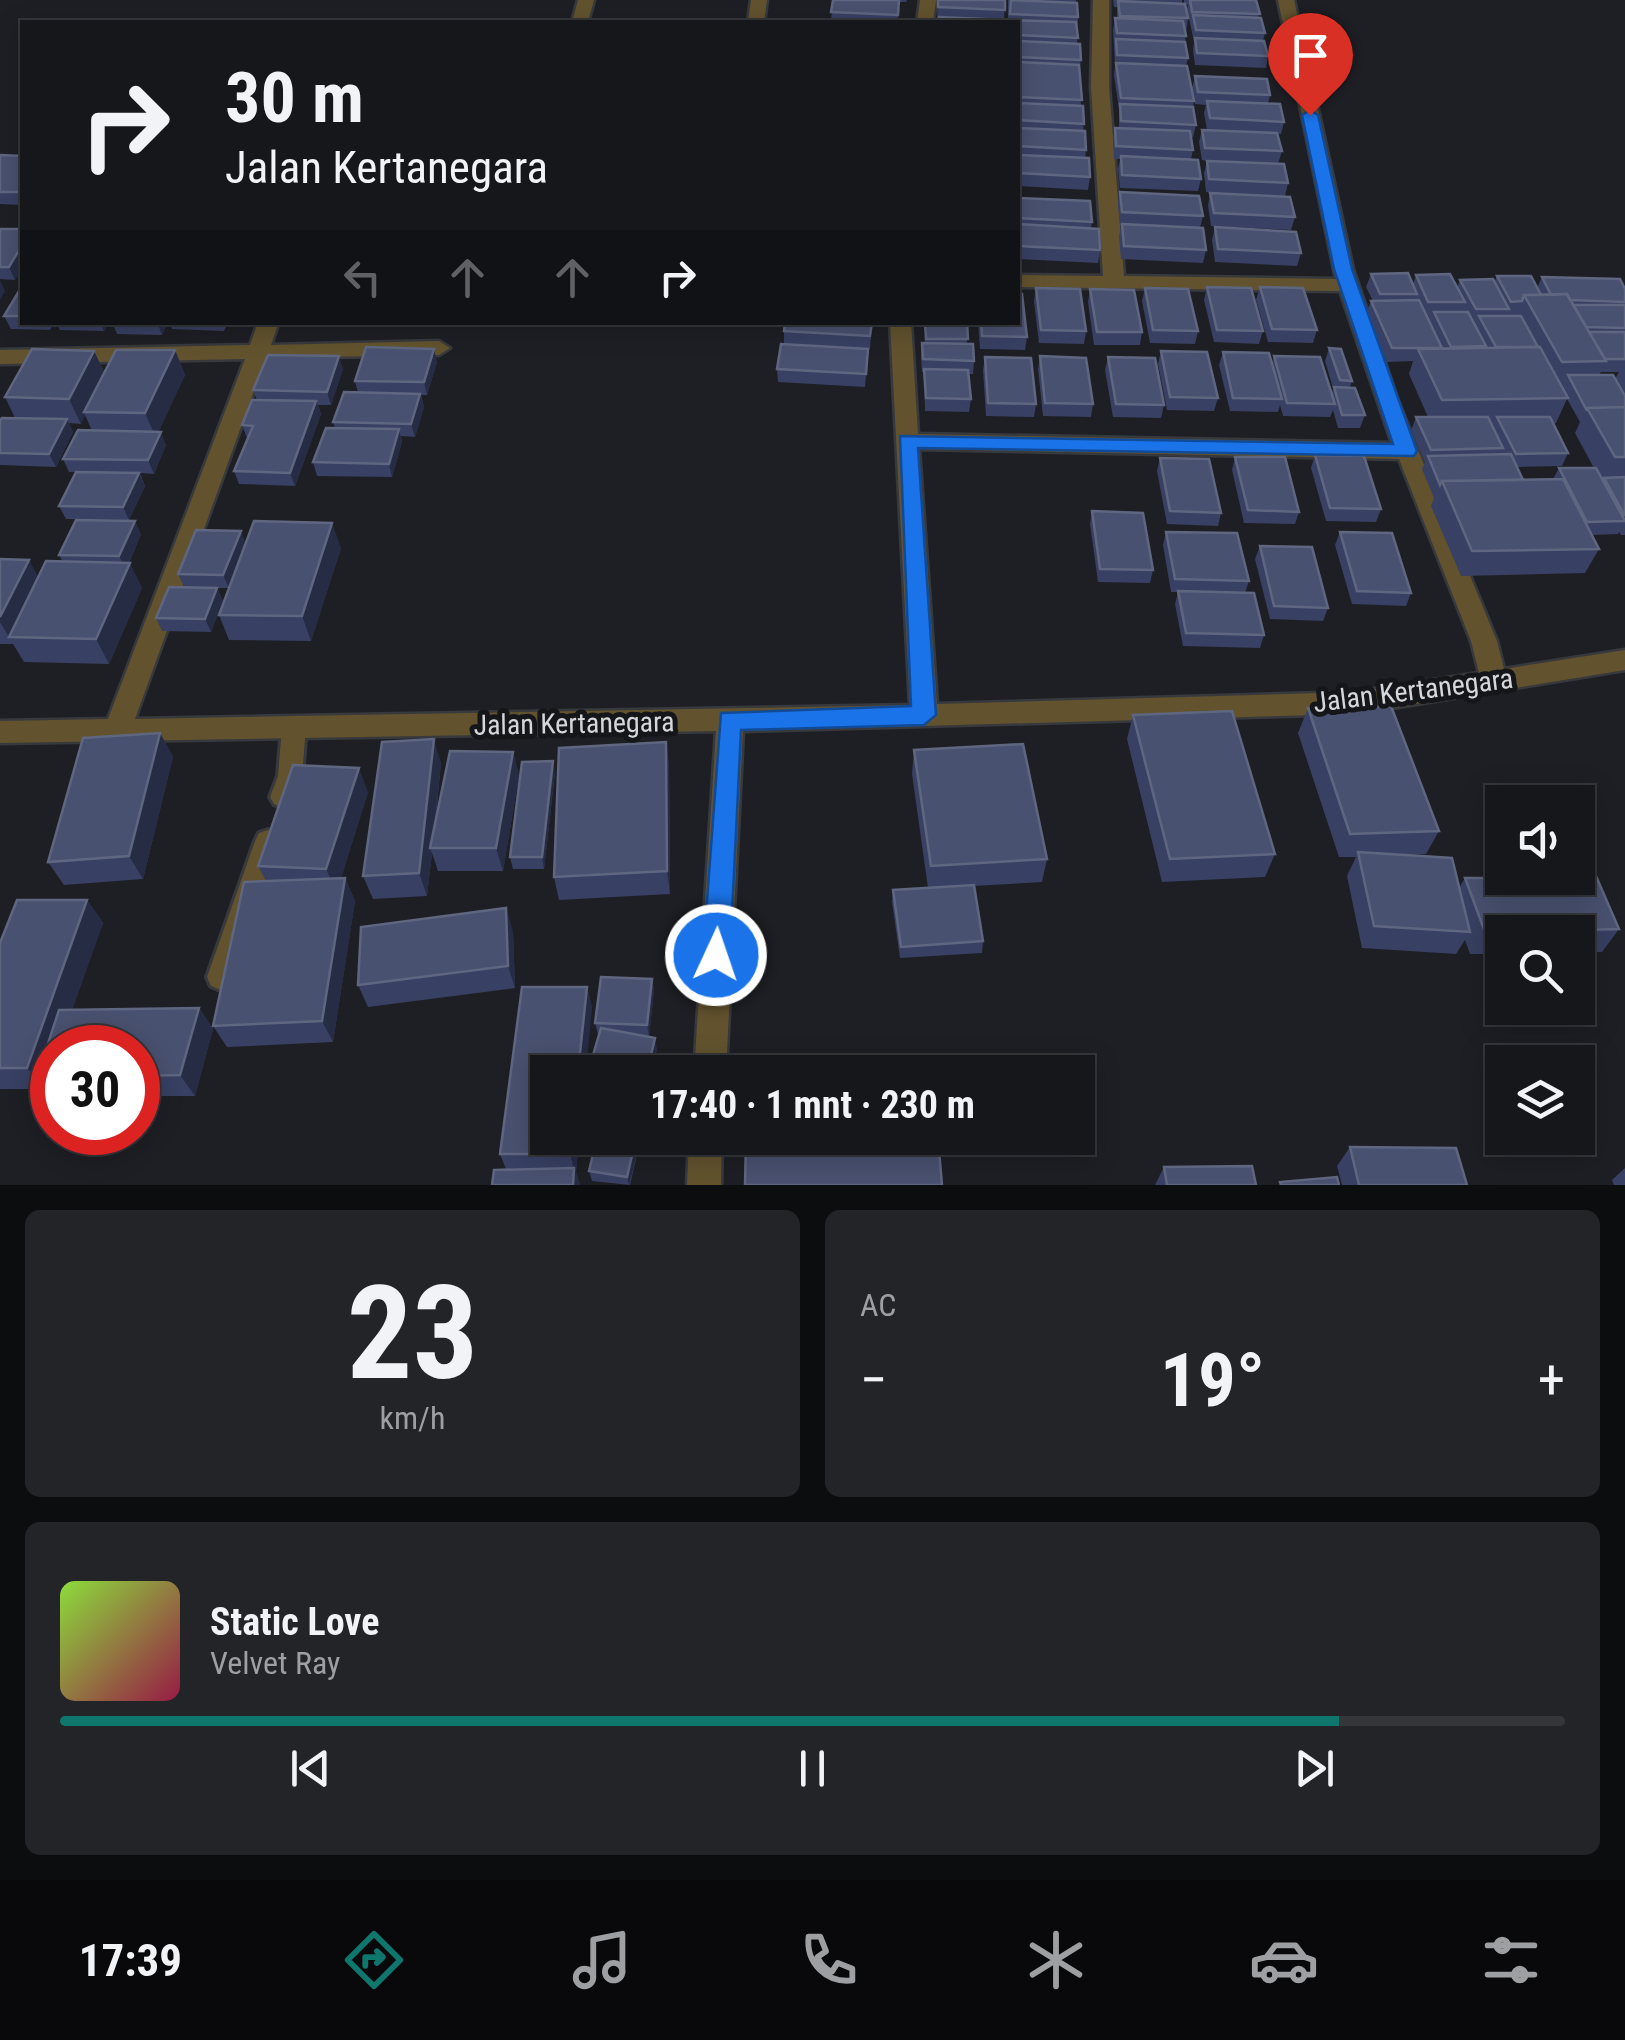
<!DOCTYPE html>
<html lang="id">
<meta charset="utf-8">
<style>
body{margin:0;font-family:"Roboto Condensed",sans-serif;background:#232428;color:#f1f3f6;height:100vh;display:flex;flex-direction:column;font-size:38px;white-space:nowrap}
*{box-sizing:border-box;margin:0}
p{font-size:32px;color:#9e9fa3}
.icon{flex:none;width:55px;height:55px;fill:none;stroke:currentColor;stroke-width:2;stroke-linecap:round;stroke-linejoin:round}
.map{position:relative;height:1185px;overflow:hidden}
.side{display:flex;flex-direction:column;gap:25px;padding:25px;background:#0c0d0f;flex:1}
.side>*{flex:none}
.banner{position:absolute;left:20px;top:20px;width:1000px;height:305px;border-radius:0px;box-shadow:0 5px 25px #0003,0 0 0 2px #35363a;background:#16171b;color:#f1f3f6;overflow:hidden}
.tools{position:absolute;left:1485px;top:785px;display:grid;gap:20px}
.tools a{display:grid;place-items:center;width:110px;height:110px;border-radius:0px;background:#16171b;box-shadow:0 5px 25px #0003,0 0 0 2px #35363a;font-size:50px}
.speed{position:absolute;left:30px;top:1025px;display:flex;gap:20px;font-size:50px;font-weight:700;text-align:center}
.speed>*{display:grid;place-content:center;width:130px;height:130px;border-radius:50%;background:#16171b;box-shadow:0 5px 25px #0003,0 0 0 2px #35363a;line-height:1}
.speed .limit{border:15px solid #d22;background:#fff;color:#111}
.pin{position:absolute;display:grid;place-items:center;width:85px;height:85px;color:#fff;margin:-102px -42px;border-radius:50% 50% 50% 0;rotate:-45deg;box-shadow:0 0 10px #0007}
.pin .icon{rotate:45deg}
.me{position:absolute;width:110px;margin:-55px;rotate:3deg;stroke-linejoin:round;filter:drop-shadow(0 0 8px #0008)}
.turn{display:flex;align-items:center;gap:35px;height:210px;padding:0 40px;font-size:45px}
.turn .icon{width:130px;height:130px;stroke-width:2.5}
.turn b{display:block;font-size:70px;line-height:85px}
.lanes{display:flex;align-items:center;height:95px;padding:0 40px;background:#0003;justify-content:center;gap:50px;direction:ltr}
.lanes .off{opacity:.35}
.big{font-size:75px;font-weight:700;line-height:1.1}
.side .tile{flex:1;display:flex;flex-direction:column;justify-content:center;gap:15px;min-width:0;padding:0 35px;border-radius:15px;background:#232428}
.side .dial{align-items:center;gap:0}
.dial b{font-size:130px;line-height:1}
.song{display:flex;align-items:center;gap:30px}
.cover{width:120px;height:120px;border-radius:15px;background:linear-gradient(135deg,hsl(90 70% 55%),hsl(340 70% 35%))}
.played{height:10px;border-radius:5px;background:linear-gradient(90deg,#0f766e 85%,#35363a 85%)}
.keys{display:flex;justify-content:space-around;direction:ltr}
.heat{display:flex;justify-content:space-between;align-items:center;font-size:55px;direction:ltr}
.side .tiles{flex:1;display:grid;gap:25px;grid-template-columns:1fr 1fr}
.tile:last-child{grid-column:span 2}
.trip{position:absolute;left:530px;top:1055px;width:565px;height:100px;border-radius:0px;background:#16171b;box-shadow:0 5px 25px #0003,0 0 0 2px #35363a;font-weight:700;line-height:100px;text-align:center}
.dock{display:flex;height:160px;justify-content:space-around;align-items:center;background:#09090b;color:#9e9fa3}
.dock .icon{width:70px;height:70px}
.dock .current{color:#0f766e}
.dock b{font-size:45px;color:#f1f3f6}
.map>svg:first-child{display:block}
</style>
<div class="map">
<svg width="1625" height="1185" viewBox="0 0 1625 1185">
<rect width="100%" height="100%" fill="#1e1f24"/>
<g fill="none" stroke-linecap="round" stroke-linejoin="round">
<g stroke="#38393d" stroke-width="6">
<path id="service" d="M294 717 303 720 306 727 302 776 292 804 283 808 274 804 270 797 278 776 282 727 285 720Z
M268 830 277 833 281 841 235 977 231 986 221 990 211 986 207 977 255 841 259 833Z"/>
</g>
<g stroke="#38393d" stroke-width="5">
<path id="minor" d="M578 0H594L588 22H572Z
M751 0H767L764 22H748Z
M920 0H936L933 22H917Z
M1093 0H1109V87L1124 276 1336 279 1278 0H1294L1353 269 1399 404 1497 641 1504 669 1625 650V670L1355 714 743 731 726 1072H694L716 731 0 743V721L108 719 245 359 0 364V350L250 345 258 322H279L271 345 439 341 450 348 439 355 266 358 135 719 910 705 890 322H911L918 434 1392 443 1340 291 1018 287V275L1103 276 1091 87ZM919 449 1399 459 1471 641 1479 673 1355 692 937 704Z
M689 1138H722L721 1185H687Z"/>
</g>
<use href="#service" fill="#62532e" fill-rule="evenodd"/>
<use href="#minor" fill="#62532e" fill-rule="evenodd"/>
</g>
<path fill="#384063" fill-rule="evenodd" d="M833 0H907L906 2H899L898 22H831Z
M938 0H1005L1004 20 937 19Z
M1008 0H1076L1078 17 1077 44 1081 60 1079 72 1081 106 1086 150 1085 158 1090 177 1088 190 1018 186V22H1008Z
M1113 0H1182V3L1184 4V0H1256L1259 18 1265 33 1263 41 1268 56 1266 68 1195 65 1193 50 1194 42 1187 9 1188 5 1185 4 1188 18 1185 42 1188 58 1186 66 1194 101 1193 107 1196 125 1193 137H1191L1193 150 1191 159 1201 179 1198 191 1120 188 1118 169 1120 159H1114L1113 140 1115 128H1119V109L1114 75 1115 66 1113 30 1115 18H1117V7H1114Z
M1195 76 1270 95 1268 104 1284 122 1281 134H1278L1282 151 1278 164 1288 183 1285 196 1206 192 1204 173 1207 161 1202 160 1199 142 1202 130H1207L1204 113 1206 105 1195 104 1192 88Z
M0 155 22 156V205L0 204Z
M1120 192 1203 216 1200 228 1206 250 1203 263 1121 259 1119 237 1121 225H1120L1118 204Z
M1210 193 1295 217 1291 230 1211 226 1208 206Z
M1018 198 1092 222 1091 228 1100 250 1098 263 1018 259Z
M1215 227 1301 253 1297 266 1215 262 1212 240Z
M0 229H22V274L21 270 15 280 0 279Z
M1371 274 1413 284 1416 275 1457 288 1460 280 1494 282 1497 276 1537 288 1542 277 1625 289V535H1621L1619 532 1618 534 1592 535 1599 549 1585 573 1461 576 1431 506 1434 498 1422 469 1425 462 1411 431 1416 417H1428L1409 374 1413 361 1387 362 1366 314 1371 301H1373L1366 287ZM1601 372H1619L1615 379 1599 375ZM1567 399 1580 422 1575 433 1594 468H1559L1553 479 1523 480 1517 467 1562 466 1568 453 1553 423H1556Z
M22 286V322H54L50 330 11 329 4 316Z
M1207 287 1263 331 1259 344 1214 342 1204 300Z
M1260 287 1317 330 1313 343 1268 342 1256 300Z
M1036 288 1086 331 1084 344 1039 343 1034 301Z
M1145 288 1198 331 1195 344 1150 343 1142 301Z
M1090 289 1142 332 1140 345H1094L1088 302Z
M56 322H109L104 331 60 330Z
M112 322H168L162 335 117 334Z
M170 322H228L224 331 172 329Z
M288 322H396L395 325Z
M414 322H458L456 327 415 326Z
M872 322 870 349 784 344V331Z
M923 322H969L967 324V344L974 361 973 374H969L971 399 969 412 925 411 924 372H922L921 356 922 343H925V323Z
M978 322H1018L1027 337 1025 350 980 349Z
M1329 348 1352 381 1350 387 1365 415 1360 428H1338L1333 410 1330 417 1283 416 1280 405 1278 412 1230 411 1219 365 1223 352 1272 364 1274 356 1332 394 1333 388 1325 361Z
M868 349 865 387 778 382 777 369Z
M175 350 185 375 158 432 166 445 154 474 140 473 145 486 129 520 66 519 59 506 76 472H69L63 459 92 431 85 415 81 424 69 423 73 432 56 467 0 465V420L15 418 5 397 94 351 104 372Z
M1161 351 1218 398 1214 411 1167 410 1158 364Z
M1040 356 1093 404 1091 417 1043 416 1038 369Z
M985 357 1036 404 1034 417 986 416 983 370Z
M1108 357 1164 405 1161 418 1113 417 1105 370Z
M437 362 427 395H421L424 407 415 437 401 436 402 442 392 477 317 476 313 462 335 428 333 422 358 393 355 381Z
M343 369 331 405H318L321 414 295 486 239 484 234 471 247 438 242 425 257 400 253 390Z
M1315 455 1381 509 1376 522 1326 521 1311 468Z
M1235 457 1299 512 1295 524 1244 523 1232 470Z
M1160 458 1221 513 1218 526 1167 524 1157 471Z
M1092 511 1153 570 1150 583 1098 582 1090 524Z
M1166 532 1249 581 1245 593 1264 635 1260 648 1183 646 1175 604 1178 592H1171L1163 545Z
M1340 532 1411 593 1406 606 1352 604 1335 545Z
M141 534 129 563 142 588 109 664 24 662 13 644H0V559L38 577 63 562 59 555Z
M246 543 341 548 311 641 229 640 219 615 229 588H217L223 601 211 632 162 631 156 618 184 587 178 574Z
M1260 546 1328 608 1323 621 1270 619 1255 559Z
M1308 708 1439 831 1426 854 1401 855 1459 888 1465 878 1619 929 1602 952H1578V932H1502V954H1470L1465 940 1456 954 1362 948 1347 876 1356 857H1339L1298 733Z
M1133 715 1275 854 1265 877 1162 882 1127 739Z
M160 733 173 757 143 879 64 885 48 862Z
M666 742 669 766 670 894 559 900 554 877Z
M914 750 1047 859 1042 882 974 886 983 941 982 953 900 958 892 902 893 890 928 888 912 774Z
M513 752 519 776 503 871H438L432 853 427 896 373 899 363 876 441 763 435 827Z
M555 773 544 869H513L510 857Z
M368 792 341 878H345L355 901 333 1042 227 1047 213 1026 266 881 258 866Z
M87 900 103 923 72 1009 199 1008 213 1029 195 1096H138V1048H52V1095L45 1087V1089H0V943Z
M513 931 515 988 368 1007 358 985Z
M652 979 654 990 649 1036 642 1035 657 1049 652 1072H590L589 1069 600 1034H598L595 1023Z
M587 987 592 1008 548 1138H579L576 1172 580 1185H492L506 1169 500 1154Z
M597 1138H637L639 1146 630 1185 592 1181 589 1171Z
M1350 1147 1467 1185H1342L1337 1166Z
M1164 1167 1256 1185H1155Z
M1625 1168V1185H1614L1612 1180Z"/>
<path fill="#262c44" d="M22 245V268H20L21 270 15 280 9 267Z
M0 280 5 291 0 300Z
M100 322H109L104 331Z
M157 322H168L162 335Z
M434 349 437 362 427 395 424 382Z
M175 350 185 375 156 438 145 413Z
M94 351 106 376 84 412 85 415 81 424 69 399Z
M339 356 343 369 331 405 327 392Z
M420 394 424 407 415 437 411 424Z
M316 401 321 414 295 486 290 473Z
M67 419 73 432 56 467 49 454Z
M399 429 402 442 392 477 389 464Z
M161 432 166 445 154 474 148 460Z
M139 473 145 486 129 520 123 507Z
M135 521 141 534 126 569 119 556Z
M332 523 341 548 311 641 302 616Z
M241 531 246 544 229 588 223 575Z
M29 560 43 585 9 637 0 622V617Z
M130 563 142 588 109 664 96 639Z
M217 588 223 601 211 632 205 619Z
M160 733 173 757 143 879 129 856Z
M434 739 441 763 432 848H430L432 853 427 896 419 873Z
M666 742 669 766 670 894 667 871Z
M513 752 519 776 503 871 496 848Z
M553 761 555 773 544 869 542 857Z
M359 768 368 792 337 892 326 869Z
M345 878 355 901 333 1042 322 1021Z
M87 900 103 923 59 1048 37 1077 45 1087V1089L27 1068Z
M506 908 513 931 515 988 508 966Z
M652 979 654 990 649 1036 647 1025Z
M587 987 592 1008 586 1072H578Z
M199 1008 213 1029 195 1096 180 1075Z
M655 1038 657 1049 652 1072H647Z
M571 1138H579L576 1172 580 1185H573L574 1169 570 1154Z
M636 1138 639 1146 629 1185 627 1177Z"/>
<path fill="#495170" stroke="#5f6680" stroke-width="2.5" d="M833 0H899L898 15 831 12Z
M938 0H1005V10L938 7Z
M1011 0 1077 3 1078 17 1010 14Z
M1190 0H1256L1260 14 1192 12Z
M1118 1 1185 4 1188 18 1120 16Z
M1193 15 1261 18 1265 33 1196 30Z
M939 17 1006 20 1007 22H939Z
M1115 18 1183 21 1186 36 1117 33Z
M1009 20 1076 22 1078 38 1018 35V22H1009Z
M1195 38 1264 41 1268 56 1197 53Z
M1116 39 1185 42 1188 58 1117 55Z
M1018 41 1080 44 1081 60 1018 57Z
M1018 62 1079 65 1082 100 1018 97Z
M1116 63 1187 66 1194 101 1121 98Z
M1195 76 1267 79 1270 95 1198 92Z
M1207 101 1280 104 1284 122 1210 118Z
M1018 103 1083 106 1084 124 1018 120Z
M1120 104 1193 107 1196 125 1121 121Z
M1018 128 1085 131 1086 150 1018 146Z
M1115 128 1190 131 1193 150 1116 146Z
M1202 130 1277 133 1282 151 1205 148Z
M0 155 22 156V192H0Z
M1018 155 1089 158 1090 177 1018 173Z
M1121 156 1198 160 1201 179 1122 175Z
M1207 161 1284 164 1288 183 1209 179Z
M1120 192 1199 196 1203 216 1122 212Z
M1210 193 1290 197 1295 217 1214 213Z
M1018 198 1090 201 1092 222 1018 218Z
M1018 224 1099 229 1100 250 1018 246Z
M1122 224 1203 228 1206 250 1124 246Z
M1215 227 1296 232 1301 253 1218 249Z
M0 229H22V245L9 267H0Z
M1408 273 1417 294H1380L1371 274Z
M1450 274 1465 302H1428L1416 275Z
M1497 276H1531L1541 295H1524L1522 301 1511 302Z
M1542 277 1620 279 1625 289V302L1570 300 1567 294 1551 295Z
M1493 279 1509 309H1476L1460 280Z
M22 286V316H4Z
M1207 287 1251 288 1263 331 1217 330Z
M1260 287 1303 288 1317 330 1272 329Z
M1036 288 1080 289 1086 331 1041 330Z
M1145 288 1188 289 1198 331 1153 330Z
M1090 289 1134 290 1142 332H1097Z
M1018 294H1022L1027 337 982 336 981 322H1018Z
M1567 294 1606 361 1562 362 1524 295Z
M1419 300 1442 348H1392L1371 301Z
M1573 305H1625V328L1586 327Z
M1434 312H1468L1486 346 1451 347Z
M1479 316H1521L1538 347H1496Z
M785 322H872L870 336 784 331Z
M925 322H967L968 339H926Z
M1589 332H1625V359H1605Z
M922 343 973 344 974 361 923 359Z
M781 344 868 349 866 374 777 369Z
M366 347 434 349 424 382 355 381Z
M1540 347 1568 398 1442 400 1418 349Z
M1329 348 1341 349 1352 381 1340 380Z
M32 349 94 351 69 399 5 397Z
M116 350H175L145 413 84 412Z
M1161 351 1207 352 1218 398 1170 397Z
M1223 352 1269 353 1282 399 1233 398Z
M268 355 339 356 327 392 253 390Z
M1040 356 1086 358 1093 404 1045 403Z
M1274 356 1320 357 1335 404 1287 403Z
M985 357 1031 358 1036 404 988 403Z
M1108 357 1155 358 1164 405 1116 404Z
M924 369 968 370 971 399 926 398Z
M1568 375H1613L1625 396V407L1587 408 1586 409Z
M1334 387 1355 388 1365 415H1342Z
M344 392 420 394 411 424 333 422Z
M252 400 316 401 290 473 234 471 253 426 242 425Z
M1625 407V457H1615L1587 408Z
M1416 417H1488L1503 448 1431 450Z
M1497 417H1550L1568 453 1516 454Z
M2 418 67 419 49 454 0 453V420Z
M326 428 399 429 389 464 313 462Z
M78 430 161 432 148 460 63 459Z
M1511 454 1523 480 1442 481 1440 485 1428 456Z
M1315 455 1364 456 1381 509 1330 508Z
M1235 457H1285L1299 512 1248 510Z
M1160 458 1209 459 1221 513 1170 511Z
M1559 468H1596L1625 521 1587 522Z
M76 472 139 473 123 507 59 506Z
M1625 477V516L1604 478Z
M1563 479 1599 549 1472 551 1442 481Z
M1092 511 1143 513 1153 570 1100 569Z
M76 520 135 521 119 556 59 555Z
M254 521 332 523 302 616 219 615Z
M196 530 241 531 223 575 178 574Z
M1166 532 1237 533 1249 581 1175 579Z
M1340 532 1392 533 1411 593 1357 591Z
M1260 546 1312 547 1328 608 1274 606Z
M0 559 29 560 0 617Z
M46 561 130 563 96 639 9 637Z
M169 587 217 588 205 619 156 618Z
M1178 591 1254 593 1264 635 1186 633Z
M1391 706 1439 831 1350 834 1308 708Z
M1232 711 1275 854 1170 859 1133 715Z
M160 733 129 856 48 862 83 738Z
M434 739 419 873 363 876 382 742Z
M666 742 667 871 554 877 559 748Z
M1023 744 1047 859 931 866 914 750Z
M450 751 513 752 496 848H430Z
M553 761 542 857H510L522 762Z
M293 765 359 768 326 869 258 866Z
M1358 852 1452 858 1470 932 1374 926Z
M1578 876H1596L1619 929 1485 932 1465 878H1578Z
M345 878 322 1021 213 1026 244 882Z
M974 885 983 941 901 947 893 890Z
M17 900H87L27 1068H0V943Z
M506 908 508 966 358 985 361 927Z
M601 977 652 979 647 1025 595 1023Z
M522 987H587L578 1072H548V1138H571L570 1154H500Z
M199 1008 180 1075 138 1076V1048H52V1077H37L59 1010Z
M601 1028 655 1038 647 1072H612L589 1069Z
M597 1138H636L627 1177 589 1171Z
M746 1138H938L942 1185H745Z
M1350 1147 1456 1148 1467 1185H1359Z
M1252 1166 1256 1185H1167L1164 1167Z
M574 1168 573 1185H492L494 1170Z
M1337 1177 1339 1185H1281L1280 1182Z"/>
<path fill="#1a73e8" stroke="#114b97" stroke-width="2.5" d="M1310 110 1318 115 1352 269 1417 451 1414 456 918 448 936 715 924 725 741 730 730 955 726 964 716 967 707 964 703 955 721 713 911 706 900 436 1393 444 1334 269 1302 115Z"/>
<g text-anchor="middle" stroke-width="10" stroke-linejoin="round" paint-order="stroke">
<g font-size="28" fill="#d6d7da" stroke="#15161a">
<text transform="translate(1413 690) rotate(-7)" y="10">Jalan Kertanegara</text>
<text transform="translate(574 723) rotate(-1)" y="10">Jalan Kertanegara</text>
</g>
</g>
</svg>
<div class="tools">
<a><svg class="icon" aria-label="sound" viewBox="0 0 24 24"><path d="M4 9h4l5-4v14l-5-4H4zM17 9q2 3 0 6"/></svg></a>
<a><svg class="icon" aria-label="search" viewBox="0 0 24 24"><circle cx="10" cy="10" r="6"/><path d="M15 15l6 6"/></svg></a>
<a><svg class="icon" aria-label="layers" viewBox="0 0 24 24"><path d="M12 4l9 5-9 5-9-5zM3 14l9 5 9-5"/></svg></a>
</div>
<div class="speed"><div class="limit">30</div></div>
<div class="pin" style="left:1310px;top:115px;background:#d93025"><svg class="icon" aria-label="arrive" viewBox="0 0 24 24"><path d="M6 21V4h12l-3 4 3 4H6"/></svg></div>
<svg class="me" style="left:716px;top:955px" viewBox="-20 -20 40 40"><circle r="17" fill="#1a73e8" stroke="#fff" stroke-width="3"/><path d="M0-11L8 9 0 5-8 9z" fill="#fff"/></svg>
<div class="trip">17:40 · 1 mnt · 230 m</div>
<div class="banner">
<div class="turn"><svg class="icon" aria-label="right" viewBox="0 0 24 24"><path d="M7 20v-9h11M14 6l5 5-5 5"/></svg><div><b>30 m</b>Jalan Kertanegara</div></div>
<div class="lanes"><svg class="icon off" aria-label="left" viewBox="0 0 24 24"><path d="M17 20v-9H6M10 6l-5 5 5 5"/></svg><svg class="icon off" aria-label="ahead" viewBox="0 0 24 24"><path d="M12 20V5M6 11l6-6 6 6"/></svg><svg class="icon off" aria-label="ahead" viewBox="0 0 24 24"><path d="M12 20V5M6 11l6-6 6 6"/></svg><svg class="icon" aria-label="right" viewBox="0 0 24 24"><path d="M7 20v-9h11M14 6l5 5-5 5"/></svg></div>
</div>
</div>
<section class="side">
<div class="tiles">
<div class="tile dial"><b>23</b><p>km/h</p></div>
<div class="tile"><p>AC</p>
<div class="heat"><a>−</a><b class="big">19°</b><a>+</a></div>
</div>
<div class="tile">
<div class="song"><i class="cover"></i><div><b>Static Love</b><p>Velvet Ray</p></div></div>
<div class="played"></div>
<div class="keys"><svg class="icon" aria-label="previous" viewBox="0 0 24 24"><path d="M18 5L8 12l10 7zM5 5v14"/></svg><svg class="icon" aria-label="pause" viewBox="0 0 24 24"><path d="M8 5v14M16 5v14"/></svg><svg class="icon" aria-label="next" viewBox="0 0 24 24"><path d="M6 5l10 7-10 7zM19 5v14"/></svg></div>
</div>
</div>
</section>
<nav class="dock">
<b>17:39</b>
<svg class="icon current" aria-label="directions" viewBox="0 0 24 24"><path d="M12 3l9 9-9 9-9-9zM9 14v-3h6M13 9l2 2-2 2"/></svg>
<svg class="icon" aria-label="music" viewBox="0 0 24 24"><path d="M9 18V5l10-2v13"/><circle cx="6" cy="18" r="3"/><circle cx="16" cy="16" r="3"/></svg>
<svg class="icon" aria-label="phone" viewBox="0 0 24 24"><path d="M5 4h4l2 5-3 2q2 4 5 5l2-3 5 2v4C11 20 4 13 5 4z"/></svg>
<svg class="icon" aria-label="climate" viewBox="0 0 24 24"><path d="M12 3v18M4 7l16 10M4 17L20 7"/></svg>
<svg class="icon" aria-label="car" viewBox="0 0 24 24"><path d="M5 17H2v-5l4-1 3-4h7l3 4 3 1v5h-3M9 17h6M6 11h13"/><circle cx="7" cy="17" r="2"/><circle cx="17" cy="17" r="2"/></svg>
<svg class="icon" aria-label="filters" viewBox="0 0 24 24"><path d="M4 7h16M4 17h16"/><circle cx="9" cy="7" r="2"/><circle cx="15" cy="17" r="2"/></svg>
</nav>
